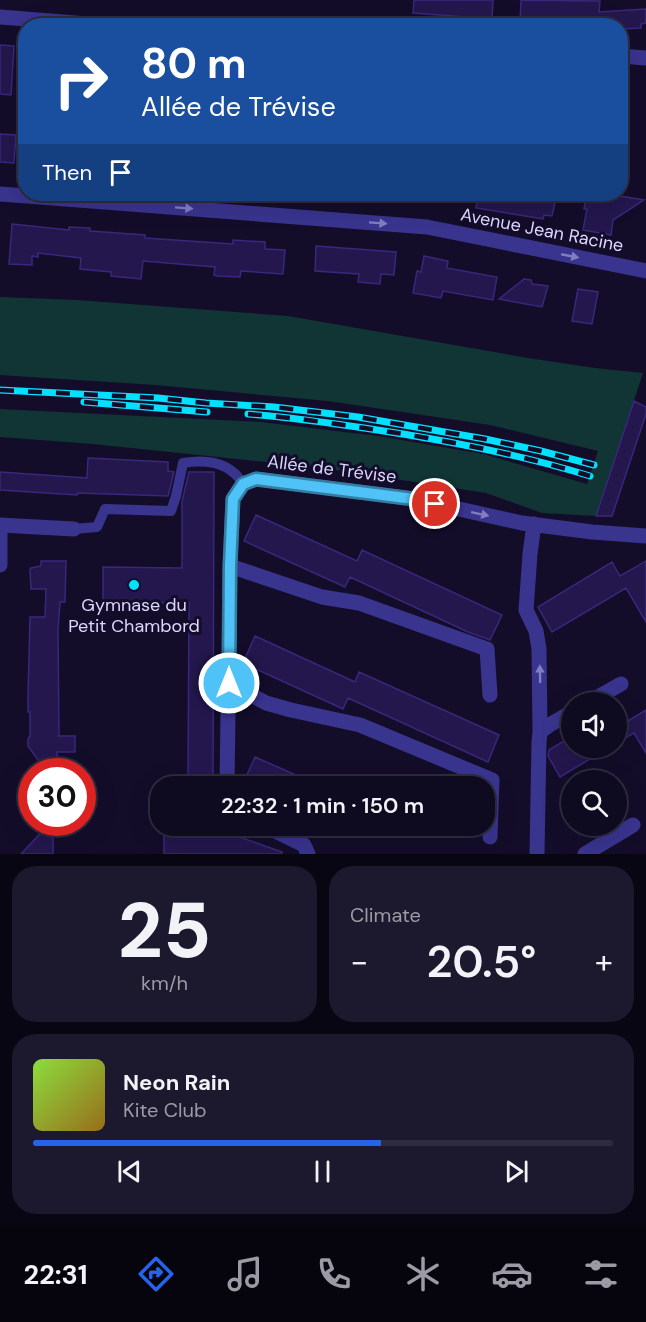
<!DOCTYPE html>
<meta charset="utf-8">
<style>
body{margin:0;font-family:"DM Sans",sans-serif;background:#1c182d;color:#f1f3f6;height:100vh;display:flex;flex-direction:column;font-size:22px;white-space:nowrap}
*{box-sizing:border-box;margin:0}
p{font-size:20px;color:#9b9aa5}
.icon{flex:none;width:33px;height:33px;fill:none;stroke:currentColor;stroke-width:2;stroke-linecap:round;stroke-linejoin:round}
.map{position:relative;height:854px;overflow:hidden}
.details{display:flex;flex-direction:column;gap:12px;padding:12px;background:#080612;flex:1}
.details>*{flex:none}
.top-card{position:absolute;left:18px;top:18px;width:610px;height:183px;border-radius:24px;box-shadow:0 6px 24px #0002,0 0 0 2px #2e2b3e;background:#1a4fa0;color:#fff;overflow:hidden}
.tools{position:absolute;left:561px;top:692px;display:grid;gap:12px}
.tools a{display:grid;place-items:center;width:66px;height:66px;border-radius:50%;background:#0e0a20;box-shadow:0 6px 24px #0002,0 0 0 2px #2e2b3e;font-size:30px}
.speed{position:absolute;left:18px;top:758px;display:flex;gap:12px;font-size:30px;font-weight:700;text-align:center}
.speed>*{display:grid;place-content:center;width:78px;height:78px;border-radius:50%;background:#0e0a20;box-shadow:0 6px 24px #0002,0 0 0 2px #2e2b3e;line-height:1}
.speed .limit{border:9px solid #d22;background:#fff;color:#111}
.pin{position:absolute;display:grid;place-items:center;width:51px;height:51px;color:#fff;margin:-26px;border:3px solid #fff;border-radius:50%;box-shadow:0 2px 6px #0007}
.me{position:absolute;width:66px;margin:-33px;rotate:0deg;stroke-linejoin:round;filter:drop-shadow(0 0 4px #0008)}
.turn{display:flex;align-items:center;gap:21px;height:126px;padding:0 24px;font-size:27px}
.turn .icon{width:78px;height:78px;stroke-width:2.5}
.turn b{display:block;font-size:42px;line-height:51px}
.then{display:flex;align-items:center;height:57px;padding:0 24px;background:#0003;gap:12px;font-size:22px}
.big{font-size:45px;font-weight:600;line-height:1.1}
.details .card{flex:1;display:flex;flex-direction:column;justify-content:center;gap:9px;min-width:0;padding:0 21px;border-radius:24px;background:#1c182d}
.details .dial{align-items:center;gap:0}
.dial b{font-size:78px;line-height:1}
.song{display:flex;align-items:center;gap:18px}
.cover{width:72px;height:72px;border-radius:9px;background:linear-gradient(135deg,hsl(90 70% 55%),hsl(40 70% 35%))}
.played{height:6px;border-radius:3px;background:linear-gradient(90deg,#2563eb 60%,#2e2b3e 60%)}
.keys{display:flex;justify-content:space-around;direction:ltr}
.heat{display:flex;justify-content:space-between;align-items:center;font-size:33px;direction:ltr}
.details .tiles{flex:1;display:grid;gap:12px;grid-template-columns:1fr 1fr}
.card:last-child{grid-column:span 2}
.trip{position:absolute;left:150px;top:776px;width:345px;height:60px;border-radius:24px;background:#0e0a20;box-shadow:0 6px 24px #0002,0 0 0 2px #2e2b3e;font-weight:600;line-height:60px;text-align:center}
.menu{display:flex;height:96px;justify-content:space-around;align-items:center;background:#06040d;color:#9b9aa5}
.menu .icon{width:42px;height:42px}
.menu .selected{color:#2563eb}
.menu b{font-size:27px;color:#f1f3f6}
.map>svg:first-child{display:block}
</style>
<div class="map">
<svg width="646" height="854" viewBox="0 0 646 854">
<rect width="100%" height="100%" fill="#130d2a"/>
<path fill="#103534" d="M0 297 77 300 288 316 528 358 595 368 643 373 596 516 542 513 486 493 323 468 93 444 0 437V409L261 422 378 436 483 454 587 484 598 451 490 425 328 401 155 385 0 375Z"/>
<path fill="#23174d" stroke="#3a277c" stroke-width="1.5" d="M414 0H493L492 19 413 13Z
M521 0 600 1 599 12 646 9V23L641 24V28L621 29V26L591 24V26H570V22L533 19V23L520 22Z
M0 45 14 46 11 95 0 94Z
M0 134 16 135 14 163 0 162Z
M478 194H531L556 198 552 216 544 215 543 219 476 208Z
M587 194 607 197V194L644 200 613 220 611 235 583 230 587 209H584Z
M12 224 69 230V227L90 228V231L145 235V238L233 244V240L265 242V249L285 250 283 274 241 271 240 277 217 276 214 275 215 267 143 261 141 279 111 276V272L80 269 81 258 38 253V257L32 256V265L9 264Z
M316 246 396 252 394 275 381 274 380 284 358 282 359 274 315 271Z
M424 256 448 261 447 268 497 277 493 300 443 291 441 298 413 293 417 271 421 272Z
M524 279 531 280 532 284 548 286 542 307 499 299Z
M578 289 598 292 592 324 572 321Z
M634 401 646 407V414L612 516H596Z
M88 458 168 462V471L174 472 168 496 78 493 77 495 0 490V472L87 478Z
M189 472H214L213 786H188L189 603 103 602V567L182 568V501Z
M256 515 357 561 362 550 502 615 490 640 468 632 350 577 345 587 244 541Z
M41 561H66L65 602H60L58 630 59 736H75V752H57L58 771H46L28 746V739L30 736V712H28V695L30 617H45L46 589H31L30 570 31 568 41 566Z
M646 561V622L626 588 552 632 538 607 612 562 620 576Z
M255 636 355 682 359 672 499 735 488 762 348 698 343 709 243 663Z
M616 701 628 721 646 710V753L634 733 616 743Z
M572 736V747H610L560 777 548 756 549 750Z
M255 757 321 786H242Z
M51 822H53V854H21Z
M164 825H199L198 835 231 834 282 852V854H164Z"/>
<g fill="none" stroke-linecap="round" stroke-linejoin="round">
<path stroke="#39348e" stroke-width="10" d="M74 529 97 527 105 509 171 511 176 496 183 463C207 459 230 462 243 484"/>
<path stroke="#39348e" stroke-width="15" d="M0 17 113 26
M621 56 646 58
M0 194 427 227 646 271
M534 524 530 554 526 610 536 631 539 649 540 732
M0 525 74 529
M0 565V525
M230 566 322 597 359 603 487 649 490 695
M229 683 266 703 291 710 360 725 492 780 490 837
M589 702 621 684
M227 786 230 566 233 499 243 484 256 479 414 499 522 523 592 532 646 536
M263 825 304 845 308 854
M537 854 539 742 540 732 551 724 572 712
M585 854 633 825"/>
<g stroke="#03e1ff" stroke-width="7">
<path id="rail" d="M0 390 158 398 206 403 274 407 358 417 485 439 541 451 594 465
M84 402 207 412
M248 414C289 417 331 423 371 429 445 440 519 454 590 476"/>
</g>
<use href="#rail" stroke="#130d2a" stroke-width="4.5" stroke-dasharray="14" stroke-linecap="butt"/>
</g>
<defs><path id="oneway-solid" d="M-6-.8H1V-3.2L6.5 0L1 3.2V.8H-6Z" transform="scale(1.5)"/></defs>
<g fill="#827dc1">
<use href="#oneway-solid" transform="translate(184 208) rotate(4)"/>
<use href="#oneway-solid" transform="translate(378 223) rotate(4)"/>
<use href="#oneway-solid" transform="translate(570 256) rotate(11)"/>
<use href="#oneway-solid" transform="translate(480 514) rotate(12)"/>
<use href="#oneway-solid" transform="translate(540 674) rotate(-91)"/>
</g>
<g fill="none" stroke-linecap="round" stroke-linejoin="round">
<g stroke="#337fa1" stroke-width="15">
<path id="route" d="M229 683 230 566 233 499 243 484 256 479 414 499 435 504"/>
</g>
<use href="#route" stroke="#4fc3f7" stroke-width="10"/>
</g>
<circle fill="#03e1ff" stroke="#130d2a" stroke-width="2" cx="134" cy="585" r="6"/>
<g text-anchor="middle" stroke-width="6" stroke-linejoin="round" paint-order="stroke">
<g font-size="18" fill="#dcd7ff" stroke="#130d2a">
<text transform="translate(542 230) rotate(11)" y="6">Avenue Jean Racine</text>
<text transform="translate(332 469) rotate(7)" y="6">Allée de Trévise</text>
</g>
<g font-size="18" fill="#dcd7ff" stroke="#130d2a">
<text x="134" y="611">Gymnase du<tspan x="134" dy="21">Petit Chambord</tspan></text>
</g>
</g>
</svg>
<div class="tools">
<a><svg class="icon" aria-label="sound" viewBox="0 0 24 24"><path d="M4 9h4l5-4v14l-5-4H4zM17 9q2 3 0 6"/></svg></a>
<a><svg class="icon" aria-label="search" viewBox="0 0 24 24"><circle cx="10" cy="10" r="6"/><path d="M15 15l6 6"/></svg></a>
</div>
<div class="speed"><div class="limit">30</div></div>
<div class="pin" style="left:435px;top:504px;background:#d93025"><svg class="icon" aria-label="arrive" viewBox="0 0 24 24"><path d="M6 21V4h12l-3 4 3 4H6"/></svg></div>
<svg class="me" style="left:229px;top:683px" viewBox="-20 -20 40 40"><circle r="17" fill="#4fc3f7" stroke="#fff" stroke-width="3"/><path d="M0-11L8 9 0 5-8 9z" fill="#fff"/></svg>
<div class="trip">22:32 · 1 min · 150 m</div>
<div class="top-card">
<div class="turn"><svg class="icon" aria-label="right" viewBox="0 0 24 24"><path d="M7 20v-9h11M14 6l5 5-5 5"/></svg><div><b>80 m</b>Allée de Trévise</div></div>
<div class="then">Then<svg class="icon" aria-label="arrive" viewBox="0 0 24 24"><path d="M6 21V4h12l-3 4 3 4H6"/></svg></div>
</div>
</div>
<section class="details">
<div class="tiles">
<div class="card dial"><b>25</b><p>km/h</p></div>
<div class="card"><p>Climate</p>
<div class="heat"><a>−</a><b class="big">20.5°</b><a>+</a></div>
</div>
<div class="card">
<div class="song"><i class="cover"></i><div><b>Neon Rain</b><p>Kite Club</p></div></div>
<div class="played"></div>
<div class="keys"><svg class="icon" aria-label="previous" viewBox="0 0 24 24"><path d="M18 5L8 12l10 7zM5 5v14"/></svg><svg class="icon" aria-label="pause" viewBox="0 0 24 24"><path d="M8 5v14M16 5v14"/></svg><svg class="icon" aria-label="next" viewBox="0 0 24 24"><path d="M6 5l10 7-10 7zM19 5v14"/></svg></div>
</div>
</div>
</section>
<nav class="menu">
<b>22:31</b>
<svg class="icon selected" aria-label="directions" viewBox="0 0 24 24"><path d="M12 3l9 9-9 9-9-9zM9 14v-3h6M13 9l2 2-2 2"/></svg>
<svg class="icon" aria-label="music" viewBox="0 0 24 24"><path d="M9 18V5l10-2v13"/><circle cx="6" cy="18" r="3"/><circle cx="16" cy="16" r="3"/></svg>
<svg class="icon" aria-label="phone" viewBox="0 0 24 24"><path d="M5 4h4l2 5-3 2q2 4 5 5l2-3 5 2v4C11 20 4 13 5 4z"/></svg>
<svg class="icon" aria-label="climate" viewBox="0 0 24 24"><path d="M12 3v18M4 7l16 10M4 17L20 7"/></svg>
<svg class="icon" aria-label="car" viewBox="0 0 24 24"><path d="M5 17H2v-5l4-1 3-4h7l3 4 3 1v5h-3M9 17h6M6 11h13"/><circle cx="7" cy="17" r="2"/><circle cx="17" cy="17" r="2"/></svg>
<svg class="icon" aria-label="filters" viewBox="0 0 24 24"><path d="M4 7h16M4 17h16"/><circle cx="9" cy="7" r="2"/><circle cx="15" cy="17" r="2"/></svg>
</nav>
